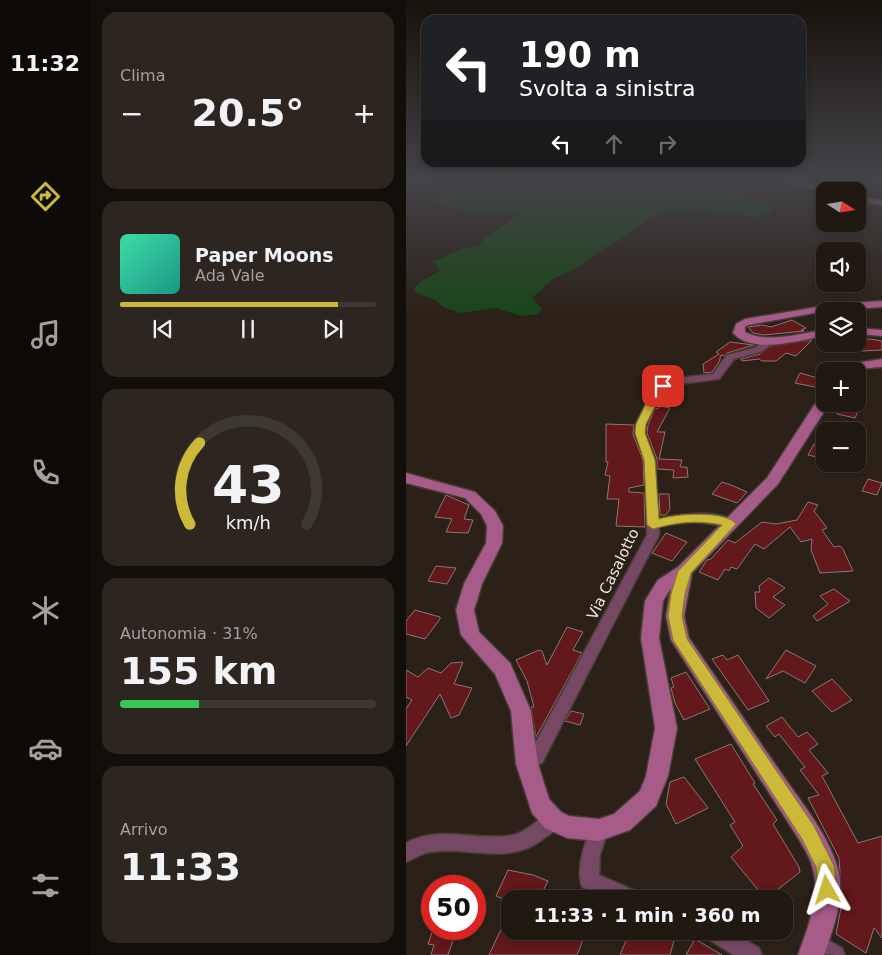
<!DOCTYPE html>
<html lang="it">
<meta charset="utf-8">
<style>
body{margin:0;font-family:"DejaVu Sans",sans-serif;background:#2d2620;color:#f1f3f6;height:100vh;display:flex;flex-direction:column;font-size:19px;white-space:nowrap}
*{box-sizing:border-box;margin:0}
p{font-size:16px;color:#a2a09f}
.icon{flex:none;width:28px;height:28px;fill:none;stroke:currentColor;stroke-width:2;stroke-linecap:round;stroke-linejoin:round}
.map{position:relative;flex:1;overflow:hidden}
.drawer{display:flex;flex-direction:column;gap:12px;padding:12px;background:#120e0a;width:316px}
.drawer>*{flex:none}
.top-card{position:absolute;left:15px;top:15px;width:385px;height:152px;border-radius:15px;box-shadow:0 2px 8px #0003,0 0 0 1px #3d3832;background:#202124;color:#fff;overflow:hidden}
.needle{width:32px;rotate:102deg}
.fabs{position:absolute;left:410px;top:182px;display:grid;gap:10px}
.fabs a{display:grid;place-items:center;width:50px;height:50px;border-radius:10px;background:#201912;box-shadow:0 2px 8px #0003,0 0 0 1px #3d3832;font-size:25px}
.speed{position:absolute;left:15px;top:875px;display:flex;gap:10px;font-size:25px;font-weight:700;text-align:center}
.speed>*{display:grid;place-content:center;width:65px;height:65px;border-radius:50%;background:#201912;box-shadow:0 2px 8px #0003,0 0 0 1px #3d3832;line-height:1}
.speed .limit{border:8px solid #d22;background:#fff;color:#111}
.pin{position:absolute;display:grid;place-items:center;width:42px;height:42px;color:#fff;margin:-21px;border-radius:10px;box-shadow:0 2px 8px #0006}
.me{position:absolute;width:55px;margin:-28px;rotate:354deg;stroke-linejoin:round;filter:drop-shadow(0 0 4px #0008)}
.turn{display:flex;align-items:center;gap:18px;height:105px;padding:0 15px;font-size:22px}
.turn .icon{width:65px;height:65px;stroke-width:2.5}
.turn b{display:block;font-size:35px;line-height:42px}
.lanes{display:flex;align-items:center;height:48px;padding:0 15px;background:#0003;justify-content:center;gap:25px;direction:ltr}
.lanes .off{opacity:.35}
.big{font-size:38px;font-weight:800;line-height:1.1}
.drawer .card{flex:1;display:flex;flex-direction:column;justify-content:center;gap:8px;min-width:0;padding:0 18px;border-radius:15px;background:#2d2620}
.drawer .dial{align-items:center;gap:0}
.dial svg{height:130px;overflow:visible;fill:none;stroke:#3d3832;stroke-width:7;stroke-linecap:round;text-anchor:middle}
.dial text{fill:#f1f3f6;stroke:none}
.song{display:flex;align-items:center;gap:15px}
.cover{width:60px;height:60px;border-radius:8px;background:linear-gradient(135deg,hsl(160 70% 55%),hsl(170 70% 35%))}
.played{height:5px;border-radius:2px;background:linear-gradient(90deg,#ccb939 85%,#3d3832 85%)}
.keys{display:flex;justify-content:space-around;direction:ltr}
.heat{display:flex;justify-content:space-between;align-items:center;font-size:28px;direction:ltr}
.charge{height:8px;border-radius:4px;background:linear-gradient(90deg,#34c759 31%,#3d3832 0)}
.trip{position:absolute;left:95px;top:890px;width:292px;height:50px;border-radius:15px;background:#201912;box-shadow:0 2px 8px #0003,0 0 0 1px #3d3832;font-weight:800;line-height:50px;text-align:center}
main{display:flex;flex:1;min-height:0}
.menu{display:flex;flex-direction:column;width:90px;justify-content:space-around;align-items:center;background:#0d0a07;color:#a2a09f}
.menu .icon{width:35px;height:35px}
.menu .current{color:#ccb939}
.menu b{font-size:22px;color:#f1f3f6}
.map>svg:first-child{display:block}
</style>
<main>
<nav class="menu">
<b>11:32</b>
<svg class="icon current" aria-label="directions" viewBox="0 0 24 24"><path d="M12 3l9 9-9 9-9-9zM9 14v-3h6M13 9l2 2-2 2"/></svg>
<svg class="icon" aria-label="music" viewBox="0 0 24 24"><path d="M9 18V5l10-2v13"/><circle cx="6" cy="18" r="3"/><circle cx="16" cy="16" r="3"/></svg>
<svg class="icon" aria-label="phone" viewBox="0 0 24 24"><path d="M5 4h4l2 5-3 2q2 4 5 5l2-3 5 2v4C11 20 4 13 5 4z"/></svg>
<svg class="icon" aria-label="climate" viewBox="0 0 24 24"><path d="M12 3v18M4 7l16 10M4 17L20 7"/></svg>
<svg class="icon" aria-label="car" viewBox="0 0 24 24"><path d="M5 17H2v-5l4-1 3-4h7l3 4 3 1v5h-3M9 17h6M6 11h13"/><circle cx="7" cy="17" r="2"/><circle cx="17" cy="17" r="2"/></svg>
<svg class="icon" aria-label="filters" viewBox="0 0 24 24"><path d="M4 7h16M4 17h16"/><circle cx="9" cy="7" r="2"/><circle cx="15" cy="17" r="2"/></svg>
</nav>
<section class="drawer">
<div class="card"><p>Clima</p>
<div class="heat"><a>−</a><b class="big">20.5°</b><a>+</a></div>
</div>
<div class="card">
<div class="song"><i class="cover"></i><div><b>Paper Moons</b><p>Ada Vale</p></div></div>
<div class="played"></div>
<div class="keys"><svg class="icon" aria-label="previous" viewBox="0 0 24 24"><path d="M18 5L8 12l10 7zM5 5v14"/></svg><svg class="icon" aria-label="pause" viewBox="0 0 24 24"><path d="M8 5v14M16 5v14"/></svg><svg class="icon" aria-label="next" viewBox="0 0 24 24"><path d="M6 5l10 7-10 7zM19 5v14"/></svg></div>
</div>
<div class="card dial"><svg viewBox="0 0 100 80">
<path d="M14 69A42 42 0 1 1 86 69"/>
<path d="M14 69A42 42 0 0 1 20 19" stroke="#ccb939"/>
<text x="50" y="56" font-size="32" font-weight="700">43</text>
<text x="50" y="72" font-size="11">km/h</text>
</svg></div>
<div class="card"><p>Autonomia · 31%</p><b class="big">155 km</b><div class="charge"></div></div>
<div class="card"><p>Arrivo</p><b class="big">11:33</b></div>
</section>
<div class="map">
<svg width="476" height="955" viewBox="0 0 476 955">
<rect width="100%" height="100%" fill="#2b2118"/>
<path fill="#184619" d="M55 180H196L204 182 208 187 199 194 224 192 245 194 306 184 357 201 365 209 364 213 350 217 296 209 253 211 212 241 190 253 174 266 147 279 126 298 136 309 132 314 115 316 90 308 54 313 37 307 31 301 9 292 8 289 14 282 33 271 29 262 23 263 56 249 73 245C80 234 98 226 111 216L107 213 100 212 75 214 63 212 27 202 38 187Z"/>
<path fill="#63181b" stroke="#897776" d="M386 320 400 328 395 330 398 331 358 335 347 333 342 327 356 325 365 327Z
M465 339 476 341V350L456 351 451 340Z
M406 340 390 356 380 353 370 361H356L353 359 336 361 335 359 354 354 364 346Z
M324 342 348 345 321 353 318 356 315 355 313 362 306 372 298 373 297 364 313 354 310 352Z
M394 373 419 380V389L389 383Z
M436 404 454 407 449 418 431 414Z
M254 406 264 408 251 432H259L253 459 276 460 274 467H281L282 477 267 478 268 470 251 469V459L241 433 242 425 249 408 252 409Z
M200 424 228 425 227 434 237 460 238 485 223 488V492L238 493 239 527 210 526 213 499H201L204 476 199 475 202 462H200Z
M408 444 419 447V459L402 455Z
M462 479 476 483 471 495 456 491Z
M316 482 325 485 341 492 331 503 306 494Z
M253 494H263L264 509 260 515H254Z
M40 495 63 505 58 519 67 520 62 533 40 532 46 519 29 517Z
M402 502 412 505 408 511 421 528 416 530 428 547 434 546 437 549 447 571 414 573 405 550 406 539 395 542 384 527 358 549 349 544 331 569 325 567 323 571 319 569 312 580 293 572 301 560 305 559 322 540 329 543 356 522 370 524 391 520Z
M260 533 281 542 266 561 246 553Z
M30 566 50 568 41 584 22 581Z
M363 578 379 588 367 597 379 605 363 618 350 608 349 592H354L353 586Z
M428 589 444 601 411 621 407 616 422 604 414 596Z
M9 610 34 617V619L19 639 0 634V621Z
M161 627 177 632 167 650 176 653 130 737 125 707H128L121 681 110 660 133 650 136 651 141 665Z
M380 650 410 666 399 683 377 671 360 679Z
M317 655 321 660 332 655 363 701 342 710 306 659Z
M57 662 48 684 66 688 53 715 45 718 34 694 0 746V709L6 700 0 697V670L12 677 22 668 35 673 45 663Z
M280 672 304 709 278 720 269 703 265 688 268 687 265 678Z
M426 679 446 700 426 712 406 691Z
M165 711 178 714 174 725 159 721Z
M376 717 392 737 401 732 412 744 403 750 422 773 416 776 452 843 476 836V938L468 928 460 953 430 934 436 902 433 858 402 798 413 795 394 770 399 767 373 734 369 737 360 726Z
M325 744 349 783 347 784 371 820 367 824 393 867 394 872 361 898 357 896 325 857 337 846 324 825 329 822 289 759Z
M278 777 302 808 270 824 260 804 264 782Z
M102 870 127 875 142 881 133 899H104V902L90 896Z
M104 910V931H159L177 940 171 955H83Z
M27 929H51L42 955H25L28 945 22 944Z
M224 931H257L269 937 264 955H214Z
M289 939 316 955H280Z"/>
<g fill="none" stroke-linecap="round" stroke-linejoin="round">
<g stroke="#463d34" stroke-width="3">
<path id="street" d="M358 338 362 341V347L354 352 328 359 313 379 273 384 260 388 255 392 240 424 239 433 249 460 252 519C270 514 317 508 330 524L324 528C300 521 278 520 253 527V535L136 763 121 771 115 769 113 764 115 759 124 753 241 535 239 460 229 433 230 424 246 391 254 384 272 378 307 374 321 355 348 348 354 344V341Z
M147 812 153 814 156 820C152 828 145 834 137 839 102 866 64 846 25 852 16 853 8 859 0 862V843C34 824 71 842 107 835 123 832 132 817 147 812Z
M193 821 199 824 202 830 194 855 193 875 232 892 234 899H203L176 887C169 868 179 842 187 824Z
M297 931H326L353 948 356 955H328L300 938Z
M409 933 436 948 439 955C424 955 406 955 399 943L402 936Z"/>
</g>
<g stroke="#463d34" stroke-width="3">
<path id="secondary" d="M376 180H391L427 191 419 192Z
M451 197 476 200V205L451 201Z
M476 301V307L419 311 342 325 339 327V332C363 344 393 333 419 330V336C394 340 347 355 327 333L330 324 339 319 429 304Z
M451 328 476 330V336L451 334Z
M476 359V367C462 367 450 372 436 371L450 363Z
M419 395V404H423L372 484 286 573 278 616 283 638C315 685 346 731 378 777 398 806 425 838 433 873 438 900 427 930 418 955H392C402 928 415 895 406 866 404 857 398 849 394 841L265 640 260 616 265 588 257 601 253 638 271 728 262 776 253 798 250 806 224 830 193 841 161 838 139 828 126 813 110 764 105 711 89 674 55 635 50 610 58 584 80 543 81 526 75 514 59 498 0 483V473L69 492 89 511 97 526 96 543 76 584 68 610 73 632 104 663 125 711 132 764 143 799 155 812 163 816 193 819 208 814 234 791 240 776 249 728 235 638 239 601 252 580 272 567 361 478 414 396Z"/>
</g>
<use href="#street" fill="#774864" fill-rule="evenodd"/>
<use href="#secondary" fill="#a65b89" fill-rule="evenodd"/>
</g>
<linearGradient id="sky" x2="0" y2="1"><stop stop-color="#18120d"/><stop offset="0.57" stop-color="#444348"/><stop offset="1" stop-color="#444348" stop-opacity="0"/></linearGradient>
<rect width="476" height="314" fill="url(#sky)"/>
<path fill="#ccb939" stroke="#857825" d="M257 383 262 386 256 393 240 424 239 433 249 460 253 519C268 514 320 510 330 524L285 573 279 594 276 616 281 639 408 826 428 866 431 890 428 897 421 900 415 897 412 890 410 867 396 839 267 640 262 616 265 594 272 571 316 525C290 520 272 522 247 529L241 525 238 460 229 433 230 424 246 391Z"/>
<g text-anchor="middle" stroke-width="5" stroke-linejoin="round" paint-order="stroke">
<g font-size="15" fill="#eee7e1" stroke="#2b2118">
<text transform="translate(207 574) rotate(-64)" y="5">Via Casalotto</text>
</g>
</g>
</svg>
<div class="fabs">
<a><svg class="needle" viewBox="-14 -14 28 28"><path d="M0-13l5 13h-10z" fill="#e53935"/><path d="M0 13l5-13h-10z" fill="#a2a09f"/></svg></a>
<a><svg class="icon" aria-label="sound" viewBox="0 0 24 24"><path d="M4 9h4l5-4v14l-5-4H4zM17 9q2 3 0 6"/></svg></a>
<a><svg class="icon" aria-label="layers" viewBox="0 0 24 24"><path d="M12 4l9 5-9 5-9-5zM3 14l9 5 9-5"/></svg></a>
<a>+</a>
<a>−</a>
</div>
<div class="speed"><div class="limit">50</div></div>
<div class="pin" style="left:257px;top:386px;background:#d93025"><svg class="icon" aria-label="arrive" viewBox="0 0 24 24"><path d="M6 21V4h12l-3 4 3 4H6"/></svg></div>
<svg class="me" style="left:421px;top:890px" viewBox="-20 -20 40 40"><path d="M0-17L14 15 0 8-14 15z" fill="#ccb939" stroke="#fff" stroke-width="4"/></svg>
<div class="trip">11:33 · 1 min · 360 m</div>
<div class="top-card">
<div class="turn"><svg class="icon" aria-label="left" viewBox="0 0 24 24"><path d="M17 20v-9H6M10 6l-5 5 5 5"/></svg><div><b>190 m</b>Svolta a sinistra</div></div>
<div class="lanes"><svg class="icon" aria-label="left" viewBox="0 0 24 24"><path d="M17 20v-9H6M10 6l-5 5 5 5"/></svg><svg class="icon off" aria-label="ahead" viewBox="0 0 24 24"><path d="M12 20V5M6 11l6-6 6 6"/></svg><svg class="icon off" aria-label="right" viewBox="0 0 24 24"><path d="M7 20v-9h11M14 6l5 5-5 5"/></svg></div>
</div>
</div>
</main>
